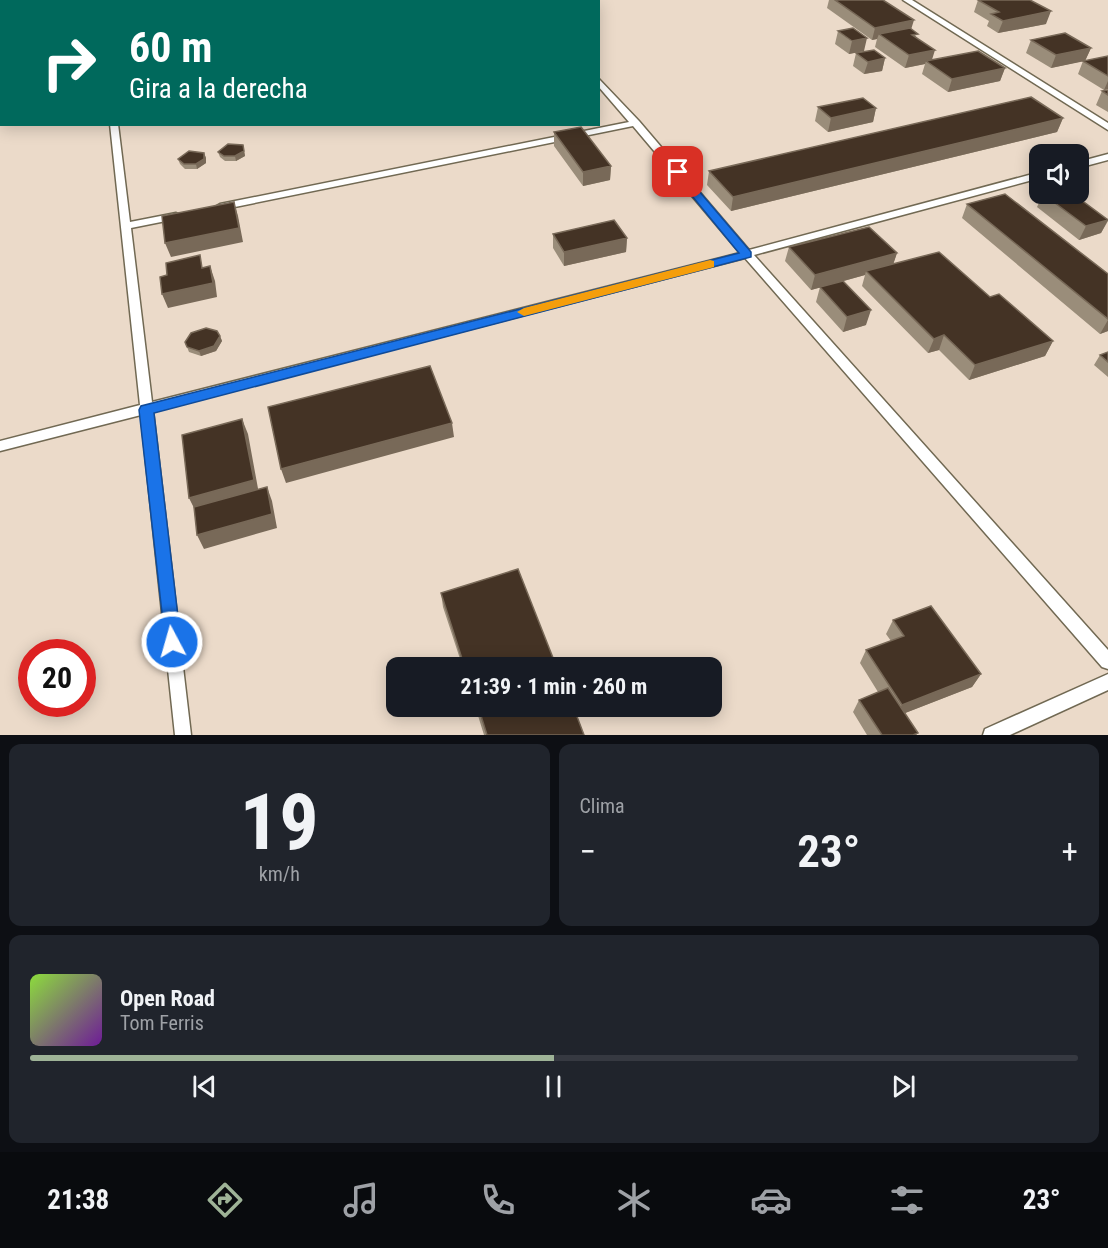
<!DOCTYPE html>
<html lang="es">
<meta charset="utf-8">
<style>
body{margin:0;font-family:"Roboto Condensed",sans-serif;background:#20242c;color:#f1f3f6;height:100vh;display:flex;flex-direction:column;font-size:22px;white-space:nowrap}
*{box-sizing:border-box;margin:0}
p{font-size:20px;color:#9ea1a6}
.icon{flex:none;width:33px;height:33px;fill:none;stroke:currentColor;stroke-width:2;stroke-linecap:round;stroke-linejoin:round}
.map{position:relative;height:735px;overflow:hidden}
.drawer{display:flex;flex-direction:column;gap:9px;padding:9px;background:#0d0f14;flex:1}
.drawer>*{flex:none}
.hud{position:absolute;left:0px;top:0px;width:600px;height:126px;box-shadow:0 3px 15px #0003;background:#00695c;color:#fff;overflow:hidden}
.controls{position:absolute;left:1029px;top:144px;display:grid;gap:12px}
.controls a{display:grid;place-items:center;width:60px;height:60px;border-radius:12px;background:#171b24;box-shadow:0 3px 15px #0003;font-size:30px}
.speed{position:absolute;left:18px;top:639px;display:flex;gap:12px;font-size:30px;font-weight:700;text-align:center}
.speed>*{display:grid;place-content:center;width:78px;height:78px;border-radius:50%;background:#171b24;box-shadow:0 3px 15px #0003;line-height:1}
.speed .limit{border:9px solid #d22;background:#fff;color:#111}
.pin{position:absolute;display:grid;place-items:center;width:51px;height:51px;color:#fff;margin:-26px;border-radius:12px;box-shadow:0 3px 9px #0006}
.me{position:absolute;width:66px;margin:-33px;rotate:354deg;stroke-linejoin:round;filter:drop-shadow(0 0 4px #0008)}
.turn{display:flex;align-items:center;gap:21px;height:126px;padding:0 30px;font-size:27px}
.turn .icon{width:78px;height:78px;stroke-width:2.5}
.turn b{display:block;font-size:42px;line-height:51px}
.big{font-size:45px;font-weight:700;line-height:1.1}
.drawer .card{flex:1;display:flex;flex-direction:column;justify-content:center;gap:9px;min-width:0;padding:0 21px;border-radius:12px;background:#20242c}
.drawer .dial{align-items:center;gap:0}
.dial b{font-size:78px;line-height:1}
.song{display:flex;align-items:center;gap:18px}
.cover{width:72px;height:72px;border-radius:9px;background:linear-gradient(135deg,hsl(90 70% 55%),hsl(280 70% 35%))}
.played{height:6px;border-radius:3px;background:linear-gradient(90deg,#9eb397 50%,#363941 50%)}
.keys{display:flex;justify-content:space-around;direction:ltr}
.heat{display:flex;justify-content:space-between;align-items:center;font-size:33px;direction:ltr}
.drawer .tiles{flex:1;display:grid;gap:9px;grid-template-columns:1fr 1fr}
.card:last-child{grid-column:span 2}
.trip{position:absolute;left:386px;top:657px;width:336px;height:60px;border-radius:12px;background:#171b24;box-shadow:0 3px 15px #0003;font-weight:700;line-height:60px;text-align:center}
.tabs{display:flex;height:96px;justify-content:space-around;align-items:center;background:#090b0e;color:#9ea1a6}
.tabs .icon{width:42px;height:42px}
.tabs .on{color:#9eb397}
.tabs b{font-size:27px;color:#f1f3f6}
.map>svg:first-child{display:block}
</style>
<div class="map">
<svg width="1108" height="735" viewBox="0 0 1108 735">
<rect width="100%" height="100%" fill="#f0e7ce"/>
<path fill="#ebdac9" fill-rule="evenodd" d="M0 0H1108V735H0ZM2 2H598V124H2ZM1040 154H1078V194H1040ZM32 652H82V704H32ZM396 668H711V706H396Z"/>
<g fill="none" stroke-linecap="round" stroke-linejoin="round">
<g stroke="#716953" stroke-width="3">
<path id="service" d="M96 0H104V2H97Z
M397 0H411L395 2Z
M525 0H533L534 2H526Z
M903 0H912L1108 123V130Z
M0 63H2V67H0Z
M598 78 639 121 749 250 1040 172V178L754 255 1108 650V669L1102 667 745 258 153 411 191 735H175L141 415 0 451V441L140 405 110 124H118L130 222 176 213 181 216 176 219 131 228 152 402 740 253 633 126 220 210 215 207 220 204 629 122 598 86Z
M1108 154V160L1078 168V162Z
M1108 674V690L1010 735H983L985 729Z"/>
</g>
<use href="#service" fill="#fff" fill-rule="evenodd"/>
</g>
<path fill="#9a8d7a" d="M829 0H883L911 29 932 60 1005 68 1000 81 948 92 922 74 925 64 905 68 875 47 877 39 872 40 827 8Z
M978 0 1046 24 998 33 987 26 989 21 974 12Z
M838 31 864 51 849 54 835 44Z
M1031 40 1091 48 1085 61 1108 56V89L1104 90 1078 74 1083 61 1051 68 1026 53Z
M856 53 885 58 882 71 864 74 853 66Z
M1108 90V112L1096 105 1102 91Z
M818 107 876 108 873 122 828 132 815 121Z
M1063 118 1057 132 731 211 707 185 709 171Z
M554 132 611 166 610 180 583 186 554 146Z
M243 145 245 156 236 161H225L220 157 218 152Z
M204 153 206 158V163L197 169H185L180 164 178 159Z
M1043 194 1108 219V221L1101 233 1079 240 1037 207Z
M967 204 1108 274V331L1100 334 962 218Z
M553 234 627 238 626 252 564 266 553 248Z
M789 247 897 253 893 264 990 297 1053 341 1045 356 969 380 939 350 928 353 862 286 865 275 811 290 785 261Z
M820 287 866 325 843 332 816 302Z
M220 336 222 341 216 351 201 356 189 352 185 342Z
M1108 352V377L1094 365 1100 355Z
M441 593 557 668H463L443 607Z
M893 620 981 674 972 687 905 713 917 735H867L853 712 859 700 878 692 860 663 866 650 891 641 886 634Z
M475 706H573L584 735H484Z"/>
<path fill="#786958" d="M297 0H347V1L297 2Z
M1051 11 1046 24 998 33 1003 21Z
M914 20 910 33 879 34 877 39 872 40 875 28Z
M867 38 864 51 849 54 852 41Z
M1091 48 1085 61 1051 68 1056 55Z
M935 50 931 63 926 61 925 64 905 68 909 55Z
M885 58 882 71 864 74 868 62Z
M1005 68 1000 81 948 92 952 79Z
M1108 81V89L1104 90Z
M876 108 873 122 828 132 831 118Z
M1063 118 1057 132 731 211 733 197Z
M243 145 245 156 236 161 235 156Z
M204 153 206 158V163L197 169 196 164Z
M611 166 610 180 583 186V172Z
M234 202 238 216 243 242 171 257 165 243Z
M1108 220 1101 233 1079 240 1086 226Z
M627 238 626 252 564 266V252Z
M897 253 892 268 866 271 865 275 811 290 815 275Z
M210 266 215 281 217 297 168 308 162 294Z
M871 310 866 325 843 332 847 317Z
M1108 320V331L1100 334Z
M944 335 939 350 928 353 934 339Z
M220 336 222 341 216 351 201 356 199 351Z
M1053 341 1045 356 969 380 975 365Z
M242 419 248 434 259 494 196 512 189 498Z
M452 423 454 437 286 483 281 469Z
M267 487 272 501 277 528 204 549 197 535Z
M981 674 972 687 895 717 902 705Z"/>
<path fill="#443325" stroke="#786958" stroke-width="1.5" d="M835 0H883L914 20 875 28Z
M978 0H1030L1051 11 1003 21 991 14 999 12Z
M853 28 867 38 852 41 838 31Z
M910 28 918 34 912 35 935 50 909 55 879 34Z
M1065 33 1091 48 1056 55 1031 40Z
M874 50 885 58 868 62 856 53Z
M978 51 1005 68 952 79 926 61Z
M1108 56V76L1083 61Z
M1108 90V95L1102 91Z
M1031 97 1063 118 733 197 709 171Z
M863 98 876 108 831 118 818 107Z
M581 127 611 166 583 172 554 132Z
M228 144 243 145 244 151 235 156H224L218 152Z
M189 151 204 153V159L196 164H184L178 159Z
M1005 194 1108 274V319L967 204Z
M1043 194H1073L1108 220 1086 226Z
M234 202 239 228 165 243 162 216Z
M614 220 627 238 564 252 553 234Z
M869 227 897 253 815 275 789 247Z
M939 252 990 297 999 294 1053 341 975 365 944 335 934 339 866 271Z
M200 255 202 268 210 266 213 283 162 294 160 277 167 275 166 263Z
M843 281 871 310 847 317 820 287Z
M206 328 217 331 220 336 214 346 199 351 187 347 185 342 191 333Z
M1108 352V362L1100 355Z
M430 366 452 423 281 469 268 407Z
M242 419 254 480 189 498 182 435Z
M267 487 272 514 197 535 194 507Z
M518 569 557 668H465L441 593Z
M931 606 981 674 902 705 866 650 904 636 893 620Z
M888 688 918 733 913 735H882L859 700Z
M478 706H573L584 735H487Z"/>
<path fill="#1a73e8" stroke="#114b97" stroke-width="1.5" d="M674 170H681L751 252V257L154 413 181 642 178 648 172 650 166 648 139 410 141 406 739 253 674 174Z"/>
<path fill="#f59e0b" d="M710 260 714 261V267L524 316 517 312 524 308Z"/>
</svg>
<div class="controls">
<a><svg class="icon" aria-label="sound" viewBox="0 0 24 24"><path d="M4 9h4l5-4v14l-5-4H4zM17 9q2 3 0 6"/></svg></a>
</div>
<div class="speed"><div class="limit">20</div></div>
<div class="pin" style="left:678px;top:172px;background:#d93025"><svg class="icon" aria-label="arrive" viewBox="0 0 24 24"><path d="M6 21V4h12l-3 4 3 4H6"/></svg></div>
<svg class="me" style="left:172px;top:642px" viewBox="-20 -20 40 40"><circle r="17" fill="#1a73e8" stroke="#fff" stroke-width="3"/><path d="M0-11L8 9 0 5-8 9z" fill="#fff"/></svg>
<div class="trip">21:39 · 1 min · 260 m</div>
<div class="hud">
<div class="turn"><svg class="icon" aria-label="right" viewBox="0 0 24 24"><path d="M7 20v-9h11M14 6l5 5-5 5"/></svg><div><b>60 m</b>Gira a la derecha</div></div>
</div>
</div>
<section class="drawer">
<div class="tiles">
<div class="card dial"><b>19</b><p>km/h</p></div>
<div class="card"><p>Clima</p>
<div class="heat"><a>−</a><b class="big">23°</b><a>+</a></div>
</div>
<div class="card">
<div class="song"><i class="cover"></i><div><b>Open Road</b><p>Tom Ferris</p></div></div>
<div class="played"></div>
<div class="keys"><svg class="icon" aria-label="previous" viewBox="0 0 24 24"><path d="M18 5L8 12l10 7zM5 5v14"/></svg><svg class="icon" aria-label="pause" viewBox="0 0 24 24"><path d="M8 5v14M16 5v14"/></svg><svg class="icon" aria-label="next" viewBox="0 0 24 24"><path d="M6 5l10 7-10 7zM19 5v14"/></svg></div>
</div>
</div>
</section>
<nav class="tabs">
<b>21:38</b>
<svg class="icon on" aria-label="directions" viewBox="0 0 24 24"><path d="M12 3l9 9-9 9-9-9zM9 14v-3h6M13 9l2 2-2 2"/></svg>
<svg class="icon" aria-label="music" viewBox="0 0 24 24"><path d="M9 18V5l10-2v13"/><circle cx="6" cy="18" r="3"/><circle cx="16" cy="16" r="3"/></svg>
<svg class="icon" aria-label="phone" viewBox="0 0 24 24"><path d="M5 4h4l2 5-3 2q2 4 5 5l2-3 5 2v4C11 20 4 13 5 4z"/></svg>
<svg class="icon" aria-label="climate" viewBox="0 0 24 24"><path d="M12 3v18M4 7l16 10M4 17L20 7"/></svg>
<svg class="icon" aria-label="car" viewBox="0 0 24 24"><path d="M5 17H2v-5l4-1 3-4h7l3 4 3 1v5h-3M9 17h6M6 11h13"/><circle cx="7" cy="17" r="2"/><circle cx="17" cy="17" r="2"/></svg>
<svg class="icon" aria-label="filters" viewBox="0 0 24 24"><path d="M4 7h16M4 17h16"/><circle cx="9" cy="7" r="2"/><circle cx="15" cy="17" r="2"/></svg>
<b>23°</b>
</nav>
